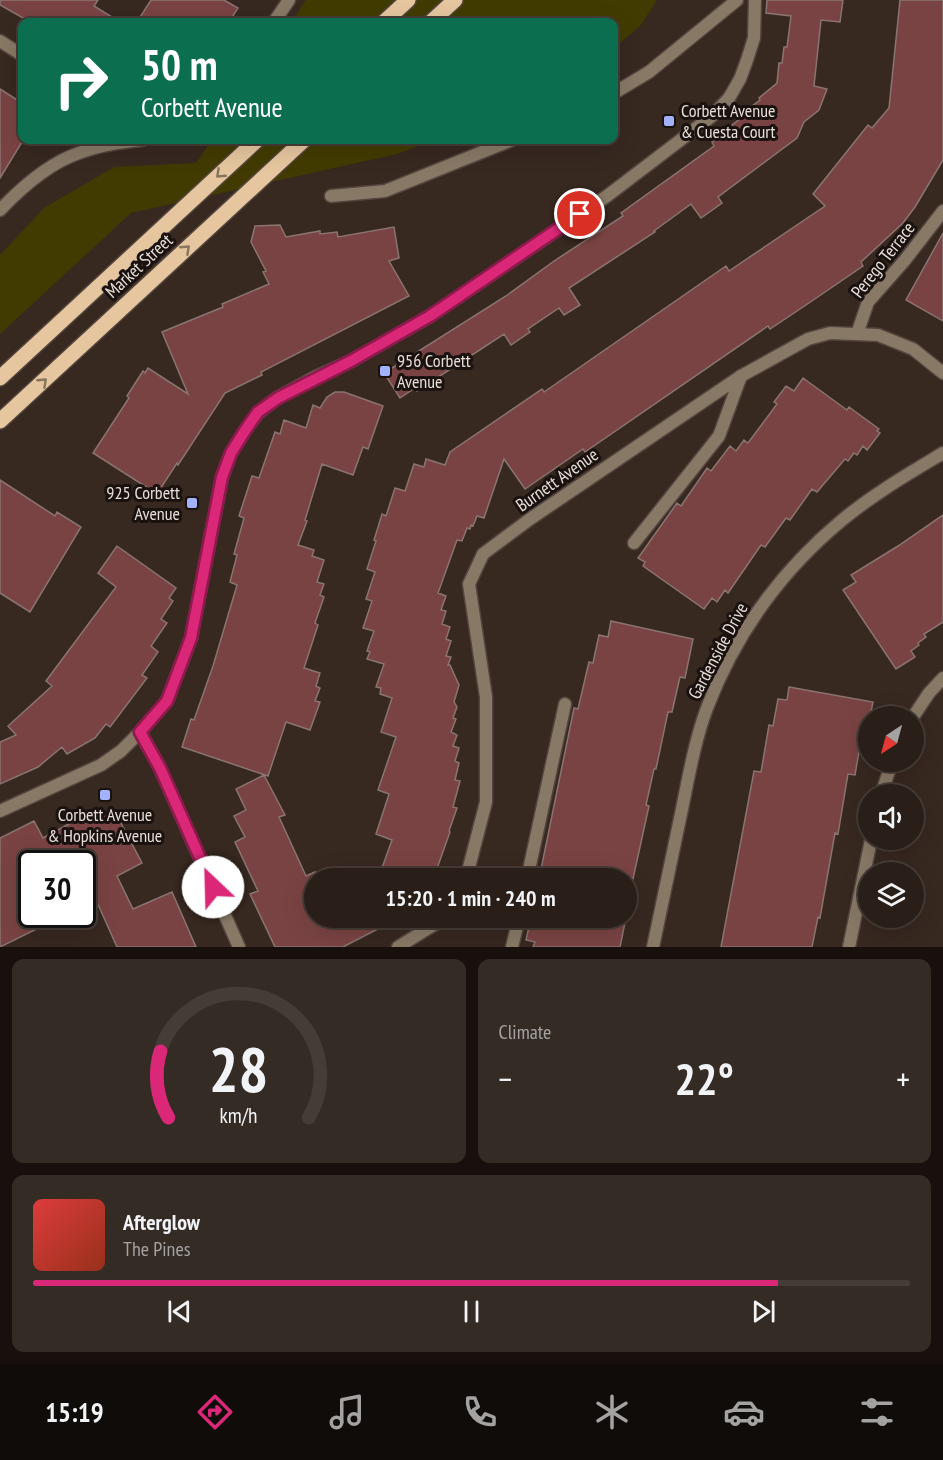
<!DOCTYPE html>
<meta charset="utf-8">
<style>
body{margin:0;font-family:"PT Sans Narrow",sans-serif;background:#352b25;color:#f1f3f6;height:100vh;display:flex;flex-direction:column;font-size:22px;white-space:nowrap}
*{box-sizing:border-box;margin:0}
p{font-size:20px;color:#a5a2a2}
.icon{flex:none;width:33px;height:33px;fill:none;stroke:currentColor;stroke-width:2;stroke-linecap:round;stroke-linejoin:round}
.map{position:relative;height:947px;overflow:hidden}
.drawer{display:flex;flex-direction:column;gap:12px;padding:12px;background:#17100d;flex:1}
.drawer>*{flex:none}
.guide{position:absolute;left:18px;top:18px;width:600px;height:126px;border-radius:12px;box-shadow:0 6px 24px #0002,0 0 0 2px #453c37;background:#0b6e4f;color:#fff;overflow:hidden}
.needle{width:39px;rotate:216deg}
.buttons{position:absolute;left:858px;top:706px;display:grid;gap:12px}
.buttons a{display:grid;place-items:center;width:66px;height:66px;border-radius:50%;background:#291e18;box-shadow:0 6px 24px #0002,0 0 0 2px #453c37;font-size:30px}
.speed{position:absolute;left:18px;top:850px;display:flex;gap:12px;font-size:30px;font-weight:700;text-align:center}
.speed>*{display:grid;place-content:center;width:78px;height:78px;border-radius:50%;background:#291e18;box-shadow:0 6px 24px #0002,0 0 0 2px #453c37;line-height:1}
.speed .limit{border:3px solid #111;border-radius:9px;background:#fff;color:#111}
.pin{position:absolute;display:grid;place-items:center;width:51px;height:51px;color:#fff;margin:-26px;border:3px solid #fff;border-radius:50%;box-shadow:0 2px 6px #0007}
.me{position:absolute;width:66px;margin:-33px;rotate:336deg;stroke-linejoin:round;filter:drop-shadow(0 0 4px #0008)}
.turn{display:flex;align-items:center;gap:21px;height:126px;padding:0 24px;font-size:27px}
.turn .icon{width:78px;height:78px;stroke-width:2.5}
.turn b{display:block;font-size:42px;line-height:51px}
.big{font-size:45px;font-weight:600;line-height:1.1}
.drawer .tile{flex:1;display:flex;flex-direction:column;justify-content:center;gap:9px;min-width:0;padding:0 21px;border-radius:12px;background:#352b25}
.drawer .dial{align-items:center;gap:0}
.dial svg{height:156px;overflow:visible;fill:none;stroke:#453c37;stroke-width:7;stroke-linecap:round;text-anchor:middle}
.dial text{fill:#f1f3f6;stroke:none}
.song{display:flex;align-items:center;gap:18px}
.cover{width:72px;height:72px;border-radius:9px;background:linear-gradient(135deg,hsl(0 70% 55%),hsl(10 70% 35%))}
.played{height:6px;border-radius:3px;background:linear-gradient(90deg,#db2777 85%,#453c37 85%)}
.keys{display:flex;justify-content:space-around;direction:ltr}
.heat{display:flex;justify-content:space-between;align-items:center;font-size:33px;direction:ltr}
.drawer .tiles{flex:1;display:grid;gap:12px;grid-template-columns:1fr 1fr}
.tile:last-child{grid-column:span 2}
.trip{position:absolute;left:304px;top:868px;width:333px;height:60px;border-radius:30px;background:#291e18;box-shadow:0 6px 24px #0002,0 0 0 2px #453c37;font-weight:600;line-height:60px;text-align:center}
.tabs{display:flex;height:96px;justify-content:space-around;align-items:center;background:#100c0a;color:#a5a2a2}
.tabs .icon{width:42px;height:42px}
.tabs .selected{color:#db2777}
.tabs b{font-size:27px;color:#f1f3f6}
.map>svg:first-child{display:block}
</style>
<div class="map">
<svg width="943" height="947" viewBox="0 0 943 947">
<rect width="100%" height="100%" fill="#372820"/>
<path fill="#423b01" d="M306 0H657L640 26 614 48V22H291Z
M212 140H435L397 154 131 213 0 334V255L44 208 114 167 196 163Z"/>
<path fill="#7a4343" stroke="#897472" stroke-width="1.5" d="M0 0H98L94 6 120 22H30L0 5Z
M151 0H224L238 8 229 22H137Z
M767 0H843L840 22 821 20 814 86 827 89 819 110 804 122 797 138 718 197 722 203 701 218 691 204 654 231 655 232 569 288 580 305 564 315 559 308 528 329 530 332 511 345 504 334 417 391 415 388 400 398 384 373 506 296 554 261 623 216 621 213 714 146 712 142 733 127 732 125 754 108 752 106 760 100 759 98 777 83 779 63H782L784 47H787L791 16 766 13Z
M900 0H943V160L915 207 903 223 861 262 863 266 806 305 770 329 768 326 585 452 583 449 525 489 504 459 484 518 477 516 473 526 471 525 470 529 467 528 462 541 457 540 438 593 446 596 441 610 446 611 442 624 450 627 446 639 451 641 446 656 451 657 448 665H450L459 685 454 702 457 707 453 718 456 719 451 732 457 735 453 746 459 748 455 761 459 763 455 780 460 781 453 807 457 808 449 831 450 832 435 874 431 873 429 879H378L392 840 376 834 389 794 378 790 396 737 381 732 392 698 380 694 381 688 376 687 384 664 367 659 370 652 367 651 374 631 363 628 372 601 366 599 375 572 367 569 376 541 374 540 382 514 386 516 395 488 405 491 414 464 424 467 426 459 445 465 450 452 542 389 544 392 726 266 729 271 825 206 813 194 868 125 872 128 889 108Z
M0 89 22 103V142L0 178Z
M280 225 286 237 320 231V234L337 232 338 237 394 227 399 258 389 261 409 296 261 372 262 375 225 393 178 465 177 463 157 494 93 453 129 398 127 396 143 371 145 373 148 368 188 394 162 332 223 307 222 304 269 284 263 272 266 271 251 242 255 226Z
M943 233V321L906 300Z
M803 378 847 410 849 407 879 429 877 431 880 433 867 450 863 446 857 455 854 453 848 461 845 459 817 492 812 489 790 520 786 518 765 547 761 545 728 593 725 590 717 602 712 598 704 609 643 566 645 562 638 558 677 503 681 506 707 468 711 471 730 446 736 451 744 440 748 443 777 404 774 402 786 386 794 391Z
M335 392H344L383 406 368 449 363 447 353 475 322 464 305 520 307 521 298 545 314 550 312 556 324 560 317 582 324 584 320 595 324 597 315 623 318 625 304 668 320 673 316 686 320 688 315 701 320 702 310 730 286 722 268 776 182 747 191 719 194 720 213 666 237 585 230 582 237 555 234 554 244 518 239 516 252 476 259 478 275 432 280 434 284 420 306 428 313 405 320 408 327 397Z
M0 480 55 516 57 512 81 527 30 612 0 593Z
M943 515V622L924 634 926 637 918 643 919 645 911 651 915 657 896 669 843 590 856 582 851 575 898 546Z
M117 546 176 588 169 598 173 601 161 619 167 623 151 646 158 652 142 675 147 678 110 727 106 724 95 738 67 754 62 747 38 767 0 784V742L16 735 8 726 52 686 46 681 116 587 98 573Z
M611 621 693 639 685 678 680 677 672 712H668L656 769H654L646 805 649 806 633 879H539L574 708 578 709 589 662 593 663 599 635 608 637Z
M789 687 873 702 870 717H868L866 740H861L855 775 848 774 838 834 835 833 820 918 818 917 812 947H721L754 771 761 772 769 725 773 726 778 699 787 700Z
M264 775 285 815 279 817 306 876 315 872V918H399L343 947H275L250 894 258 891 235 842 245 837 234 816 246 810 236 789Z
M114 810 142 863 117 876 133 909 172 892 196 947H117L96 900 82 906V864H32V915H65L0 947V838L34 821 43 838 87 814 91 822Z
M531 918H626L620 947H533L535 942 526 940Z"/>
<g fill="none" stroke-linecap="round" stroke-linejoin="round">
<g stroke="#53453e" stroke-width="15">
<path id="lane" d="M634 543 719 436 741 376
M527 879 565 704
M512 947 519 918"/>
</g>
<g stroke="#53453e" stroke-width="15">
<path id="street" d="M274 22 289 0
M0 41 22 55
M614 93 649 72 737 0
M331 196 385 191 512 140
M0 210C21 188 49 163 79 153 99 145 121 142 142 140
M857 334 868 302 905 260 943 211
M913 717 929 693 943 678
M140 732 160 768 239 947
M881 795 892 762
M0 811 101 765 121 751 140 732 167 701 191 638 222 477 231 453 246 429 258 413 277 398 315 377 351 361 430 316 607 196 712 116 729 98 740 79 747 60 754 38 755 0
M466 879 486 802V697L469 584 483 554 530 519 741 376 808 339 830 333 878 335 913 349 943 373
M398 947 440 921 442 918
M653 947C663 901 672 855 682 809 689 775 695 740 707 708 735 635 781 571 841 521 872 495 908 474 943 453
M849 947 871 840"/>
</g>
<g stroke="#53453e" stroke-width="18">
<path id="primary" d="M384 22 408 0
M431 22 455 0
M0 378 257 140
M0 421 304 140"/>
</g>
<use href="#lane" stroke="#887966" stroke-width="12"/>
<use href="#street" stroke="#887966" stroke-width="12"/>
<use href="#primary" stroke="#e5c69e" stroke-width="15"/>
</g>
<defs><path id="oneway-chevron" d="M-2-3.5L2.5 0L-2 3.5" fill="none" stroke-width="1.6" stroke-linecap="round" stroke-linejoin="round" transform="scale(1.5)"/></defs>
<g stroke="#89755e">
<use href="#oneway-chevron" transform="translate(220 174) rotate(137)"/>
<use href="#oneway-chevron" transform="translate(186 249) rotate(-43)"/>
<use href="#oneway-chevron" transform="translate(43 382) rotate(-43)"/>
</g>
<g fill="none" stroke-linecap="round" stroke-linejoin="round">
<g stroke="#8e194d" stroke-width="15">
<path id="route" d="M213 887 160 768 140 732 167 701 191 638 222 477 231 453 246 429 258 412 278 398 351 361 430 316 580 214"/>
</g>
<use href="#route" stroke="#db2777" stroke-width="10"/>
</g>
<g fill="#a2b2fd" stroke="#19120f" stroke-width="2">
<rect x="663" y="115" width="12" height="12" rx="3"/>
<rect x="379" y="365" width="12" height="12" rx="3"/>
<rect x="186" y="497" width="12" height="12" rx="3"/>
<rect x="99" y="789" width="12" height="12" rx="3"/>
</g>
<g text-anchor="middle" stroke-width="6" stroke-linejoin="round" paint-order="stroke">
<g font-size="18" fill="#e9dfd9" stroke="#19120f" text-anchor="start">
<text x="681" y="117">Corbett Avenue<tspan x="681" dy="21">&amp; Cuesta Court</tspan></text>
<text x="397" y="367">956 Corbett<tspan x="397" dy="21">Avenue</tspan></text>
<text x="180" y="499" text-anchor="end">925 Corbett<tspan x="180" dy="21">Avenue</tspan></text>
<text x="105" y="821" text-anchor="middle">Corbett Avenue<tspan x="105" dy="21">&amp; Hopkins Avenue</tspan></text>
</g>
<g font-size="18" fill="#e9dfd9" stroke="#19120f">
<text transform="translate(883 260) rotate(-52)" y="6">Perego Terrace</text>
<text transform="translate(139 266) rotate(-43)" y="6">Market Street</text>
<text transform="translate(557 480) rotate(-35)" y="6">Burnett Avenue</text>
<text transform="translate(718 651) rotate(-62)" y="6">Gardenside Drive</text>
</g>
</g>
</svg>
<div class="buttons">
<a><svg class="needle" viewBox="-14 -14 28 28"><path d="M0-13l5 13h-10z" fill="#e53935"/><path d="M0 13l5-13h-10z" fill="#a5a2a2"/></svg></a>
<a><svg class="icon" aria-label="sound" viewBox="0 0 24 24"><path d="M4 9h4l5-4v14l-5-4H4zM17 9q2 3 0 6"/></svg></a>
<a><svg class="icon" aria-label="layers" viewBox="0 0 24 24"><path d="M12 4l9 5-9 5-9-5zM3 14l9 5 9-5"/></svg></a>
</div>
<div class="speed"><div class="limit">30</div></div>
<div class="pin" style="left:580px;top:214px;background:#d93025"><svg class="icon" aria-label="arrive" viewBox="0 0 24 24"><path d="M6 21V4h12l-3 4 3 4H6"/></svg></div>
<svg class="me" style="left:213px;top:887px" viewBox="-20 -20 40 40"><circle r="19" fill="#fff"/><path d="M0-13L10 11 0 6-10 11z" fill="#db2777"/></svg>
<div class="trip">15:20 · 1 min · 240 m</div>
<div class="guide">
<div class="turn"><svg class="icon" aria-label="right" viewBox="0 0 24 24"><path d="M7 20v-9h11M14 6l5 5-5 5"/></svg><div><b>50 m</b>Corbett Avenue</div></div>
</div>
</div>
<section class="drawer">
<div class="tiles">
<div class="tile dial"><svg viewBox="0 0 100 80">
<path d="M14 69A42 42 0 1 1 86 69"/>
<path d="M14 69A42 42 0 0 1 10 35" stroke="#db2777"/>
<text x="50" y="56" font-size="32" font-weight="700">28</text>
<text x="50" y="72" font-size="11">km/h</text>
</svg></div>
<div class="tile"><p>Climate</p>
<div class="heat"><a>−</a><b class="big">22°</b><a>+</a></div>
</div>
<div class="tile">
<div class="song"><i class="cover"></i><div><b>Afterglow</b><p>The Pines</p></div></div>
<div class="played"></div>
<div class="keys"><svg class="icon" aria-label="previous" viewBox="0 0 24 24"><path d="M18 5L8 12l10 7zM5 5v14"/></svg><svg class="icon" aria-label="pause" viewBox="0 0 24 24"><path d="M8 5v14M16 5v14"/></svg><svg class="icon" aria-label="next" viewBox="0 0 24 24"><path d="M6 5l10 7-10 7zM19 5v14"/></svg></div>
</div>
</div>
</section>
<nav class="tabs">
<b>15:19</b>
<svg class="icon selected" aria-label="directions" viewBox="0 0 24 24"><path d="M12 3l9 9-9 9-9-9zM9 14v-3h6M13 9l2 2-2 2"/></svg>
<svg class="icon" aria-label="music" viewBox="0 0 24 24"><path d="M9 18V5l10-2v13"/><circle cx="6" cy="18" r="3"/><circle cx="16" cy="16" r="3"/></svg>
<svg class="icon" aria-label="phone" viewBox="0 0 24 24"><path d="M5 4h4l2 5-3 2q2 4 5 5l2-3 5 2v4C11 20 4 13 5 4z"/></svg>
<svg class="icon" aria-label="climate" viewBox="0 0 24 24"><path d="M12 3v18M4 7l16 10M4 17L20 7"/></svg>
<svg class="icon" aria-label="car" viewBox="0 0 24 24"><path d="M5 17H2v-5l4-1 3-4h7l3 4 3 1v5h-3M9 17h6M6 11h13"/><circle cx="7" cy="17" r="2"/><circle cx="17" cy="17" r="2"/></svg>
<svg class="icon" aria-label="filters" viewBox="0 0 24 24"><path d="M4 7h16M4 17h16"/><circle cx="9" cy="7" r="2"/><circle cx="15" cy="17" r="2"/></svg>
</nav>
